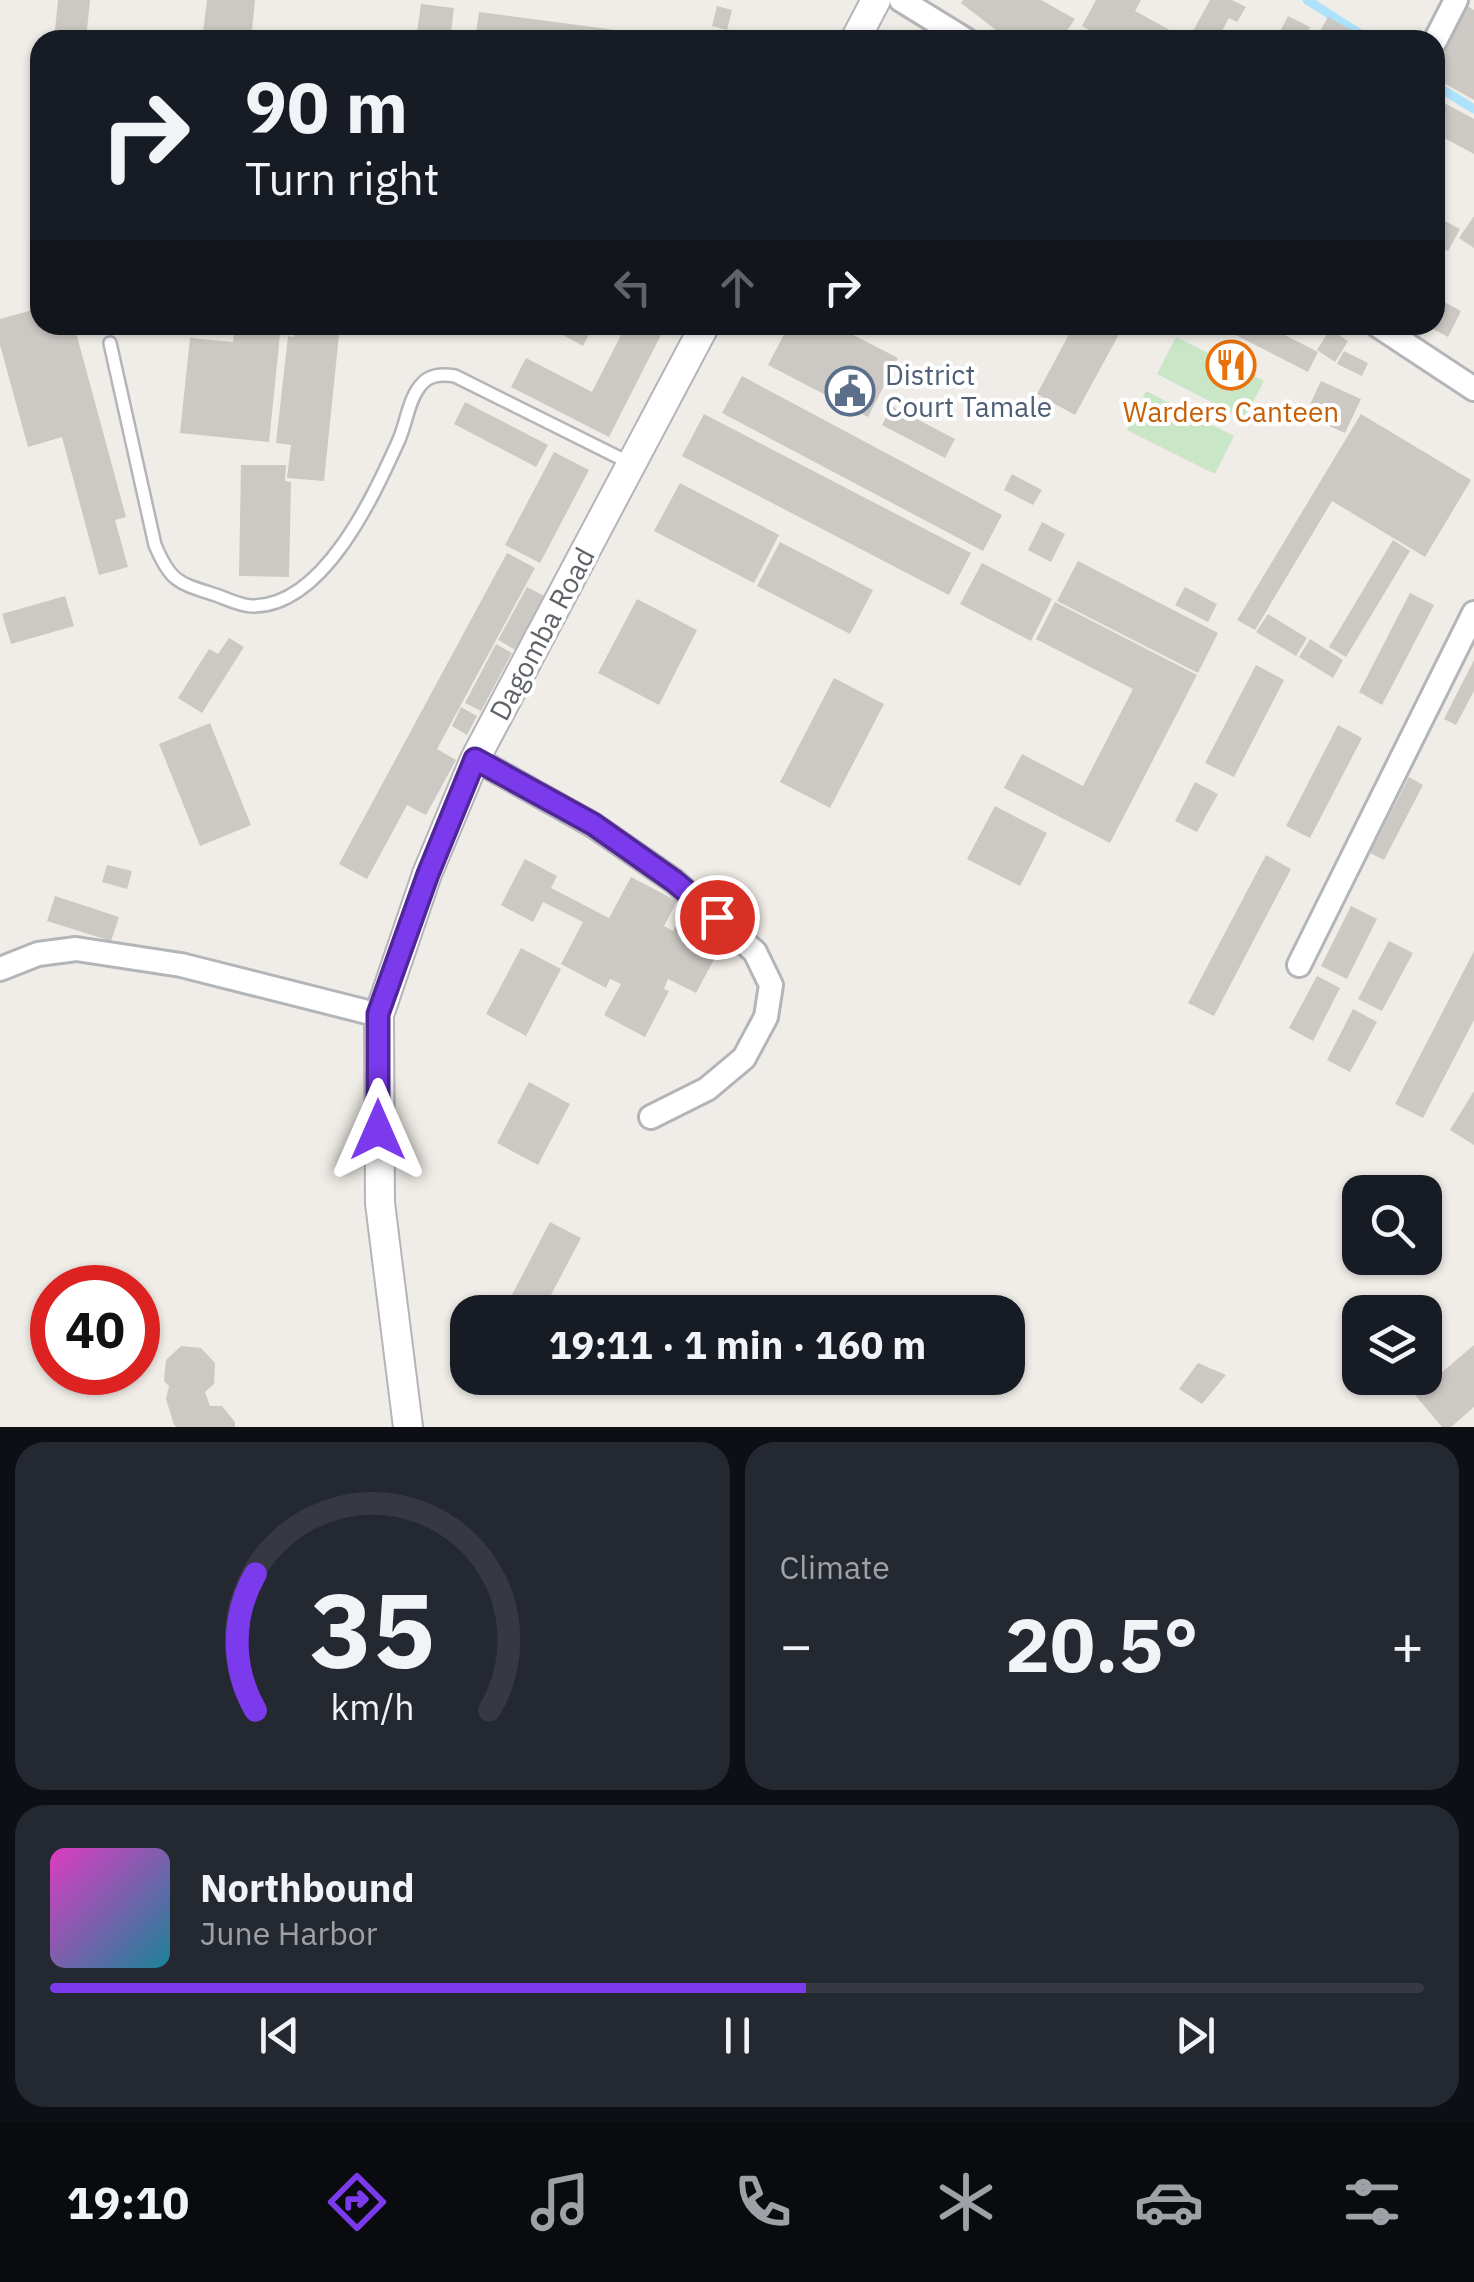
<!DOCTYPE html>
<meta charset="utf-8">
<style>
body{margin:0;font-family:"IBM Plex Sans",sans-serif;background:#242831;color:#f1f3f6;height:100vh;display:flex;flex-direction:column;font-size:38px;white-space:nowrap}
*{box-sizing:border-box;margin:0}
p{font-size:32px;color:#9ea1a6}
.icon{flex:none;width:55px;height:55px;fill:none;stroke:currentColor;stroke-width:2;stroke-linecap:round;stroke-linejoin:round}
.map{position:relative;height:1427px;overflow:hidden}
.panel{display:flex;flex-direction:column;gap:15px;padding:15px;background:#0d0f14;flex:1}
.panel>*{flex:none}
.hud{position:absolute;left:30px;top:30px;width:1415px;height:305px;border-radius:30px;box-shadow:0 2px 8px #0004;background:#171b24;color:#f1f3f6;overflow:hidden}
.controls{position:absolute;left:1342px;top:1175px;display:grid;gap:20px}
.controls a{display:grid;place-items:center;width:100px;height:100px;border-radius:20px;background:#171b24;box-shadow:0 2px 8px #0004;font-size:50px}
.speed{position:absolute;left:30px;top:1265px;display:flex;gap:20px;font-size:50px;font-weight:700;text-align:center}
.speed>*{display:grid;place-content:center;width:130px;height:130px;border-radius:50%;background:#171b24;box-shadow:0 2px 8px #0004;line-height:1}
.speed .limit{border:15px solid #d22;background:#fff;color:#111}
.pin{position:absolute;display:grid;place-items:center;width:85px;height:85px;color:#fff;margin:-42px;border:5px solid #fff;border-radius:50%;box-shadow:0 2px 10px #0007}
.me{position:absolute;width:110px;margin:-55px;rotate:0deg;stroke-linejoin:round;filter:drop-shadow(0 0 8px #0008)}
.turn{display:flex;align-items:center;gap:35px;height:210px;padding:0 50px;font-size:45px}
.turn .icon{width:130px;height:130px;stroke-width:2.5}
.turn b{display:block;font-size:70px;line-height:85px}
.lanes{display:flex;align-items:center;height:95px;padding:0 50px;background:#0003;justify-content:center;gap:50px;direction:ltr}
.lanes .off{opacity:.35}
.big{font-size:75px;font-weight:700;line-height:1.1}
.panel .card{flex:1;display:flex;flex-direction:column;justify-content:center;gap:15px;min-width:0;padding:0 35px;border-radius:30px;background:#242831}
.panel .dial{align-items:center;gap:0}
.dial svg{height:260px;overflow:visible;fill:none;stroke:#363941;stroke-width:7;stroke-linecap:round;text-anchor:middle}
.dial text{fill:#f1f3f6;stroke:none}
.song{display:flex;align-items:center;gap:30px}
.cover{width:120px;height:120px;border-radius:15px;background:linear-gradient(135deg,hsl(310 70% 55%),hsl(190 70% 35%))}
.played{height:10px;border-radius:5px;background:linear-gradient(90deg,#7c3aed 55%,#363941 55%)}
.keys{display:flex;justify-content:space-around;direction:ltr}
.heat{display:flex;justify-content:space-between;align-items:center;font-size:55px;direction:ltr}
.panel .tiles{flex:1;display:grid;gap:15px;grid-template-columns:1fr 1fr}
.card:last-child{grid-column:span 2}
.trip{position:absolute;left:450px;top:1295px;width:575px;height:100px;border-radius:30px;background:#171b24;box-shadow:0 2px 8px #0004;font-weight:700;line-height:100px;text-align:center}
.tabs{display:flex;height:160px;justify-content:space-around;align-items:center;background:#090b0e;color:#9ea1a6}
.tabs .icon{width:70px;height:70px}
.tabs .on{color:#7c3aed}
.tabs b{font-size:45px;color:#f1f3f6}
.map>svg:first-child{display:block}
</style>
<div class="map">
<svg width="1474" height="1427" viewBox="0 0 1474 1427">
<rect width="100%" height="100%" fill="#f0ede8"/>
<path fill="#c9e6c6" d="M1176 337 1264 381 1244 419 1157 374Z
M1146 391 1234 436 1215 474 1127 430Z"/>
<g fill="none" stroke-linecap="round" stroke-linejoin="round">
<path stroke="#ade2fb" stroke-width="9" d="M1307 0 1370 40
M1435 85 1474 109"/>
</g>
<path fill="#ccc8c4" d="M58 0H90L86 40H54Z
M207 0H255L251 40H202Z
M963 0H1041L1075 19 1063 36 1071 40H1009L961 3Z
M1096 0H1141L1135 11 1188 40H1107L1082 26Z
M1210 0H1232L1246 7 1237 22 1229 18 1217 40H1188Z
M1462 3 1474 10V100L1435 78V53Z
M421 4 454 8 450 40H416Z
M717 6 732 10 727 30 712 26Z
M479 12 675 38V40H475Z
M1288 16 1310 27 1303 40H1276Z
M1328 17 1353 31 1348 40H1315Z
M1435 98 1474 119V154L1435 133Z
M37 199H40V252H32Z
M1435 216 1460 229 1448 251 1435 245Z
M1474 216V248L1459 238Z
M1435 297 1461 311 1448 337 1425 325H1435Z
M40 308V325H74L126 517 115 520 128 567 99 575 62 437 28 447 0 345V319Z
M235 325H281L269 442 180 433 190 338 233 342Z
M296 325H340L324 481 287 478 291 445 276 443 288 336 294 337Z
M545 325H594L583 346Z
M626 325H666L609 437 511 387 526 358 592 392Z
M789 325H834L898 358 868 417 768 365Z
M1074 325H1124L1075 415 1037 394Z
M1216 325H1265L1318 352 1308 372Z
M1330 329 1348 341 1335 362 1317 350Z
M1344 351 1368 363 1362 376 1337 364Z
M742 376 1002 515 983 551 722 413Z
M1321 381 1361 399 1345 433 1305 415Z
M465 402 548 445 536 467 454 424Z
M892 406 955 439 945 458 882 425Z
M704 414 971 553 949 595 682 456Z
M1361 414 1471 480 1425 557 1332 501 1255 630 1237 620Z
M554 452 589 470 540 563 505 545Z
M241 465H286L285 481 291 482 289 577 239 576Z
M1012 474 1042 490 1033 505 1004 490Z
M680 483 779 535 754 583 654 531Z
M1042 522 1065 534 1051 562 1028 550Z
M1393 540 1410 551 1346 657 1329 647Z
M780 542 873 590 850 634 757 586Z
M507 553 535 568 437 749 456 760 426 815 407 805 367 879 339 864Z
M1078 561 1218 633 1198 673 1057 601Z
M982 563 1052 599 1031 641 960 604Z
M527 587 548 598 519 652 498 640Z
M1185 587 1217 604 1208 622 1175 605Z
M1410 593 1434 605 1382 705 1359 692Z
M65 596 74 626 11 644 2 614Z
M637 599 697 630 659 705 598 673Z
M1055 602 1197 675 1110 843 1004 788 1022 754 1083 786 1133 689 1036 639Z
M1268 614 1307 638 1296 656 1256 632Z
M229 638 244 647 202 713 178 698 209 649 218 654Z
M1310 639 1343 660 1333 678 1299 657Z
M496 644 512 653 481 711 465 703Z
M1474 660V691L1456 725 1444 719Z
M1256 665 1284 680 1234 777 1205 763Z
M834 678 884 704 830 808 780 782Z
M461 707 477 716 467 735 452 726Z
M210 723 251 825 200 846 159 744Z
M1338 725 1362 738 1310 838 1286 826Z
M1409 777 1423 785 1384 860 1370 853Z
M1195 782 1218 794 1197 832 1175 821Z
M995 806 1047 833 1020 886 967 859Z
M1266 855 1291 869 1214 1016 1188 1003Z
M525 859 557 876 551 888 609 918 631 877 677 901 664 926 673 931 675 927 719 950 696 993 668 979 664 989 669 991 645 1037 604 1015 621 984 610 979 606 988 561 964 583 922 543 902 533 922 501 905Z
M107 865 132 871 127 889 102 882Z
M55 896 119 917 111 941 47 921Z
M1351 906 1377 919 1347 979 1321 966Z
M1389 941 1413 953 1382 1011 1358 999Z
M521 948 561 969 526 1036 486 1014Z
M1474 951V1020L1423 1118 1395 1104Z
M1317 976 1340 988 1313 1041 1289 1028Z
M1353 1009 1377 1022 1350 1072 1327 1060Z
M529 1082 570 1104 538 1165 497 1143Z
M1474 1091V1145L1450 1130Z
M550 1222 581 1238 542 1312H503Z
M1474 1345V1407L1451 1427H1442L1415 1395Z
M181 1346 201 1348 215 1363 214 1384 205 1392 210 1406H222L235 1422V1427H177L174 1425 166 1399 169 1386 164 1381 166 1360Z
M1198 1363 1226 1375 1202 1404 1179 1389Z"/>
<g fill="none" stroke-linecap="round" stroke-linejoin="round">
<g stroke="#b3b5b9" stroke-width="16">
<path id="service" d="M110 343 155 545C171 583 179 583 216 595 227 599 241 606 252 606 323 607 373 497 398 442 406 425 408 401 420 386 429 374 442 374 455 376L632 464"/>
</g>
<g stroke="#b3b5b9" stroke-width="28">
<path id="minor" d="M901 0 966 40
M1435 41 1456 0
M1377 325 1474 389
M475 759 593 825 674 881 755 952 771 985 766 1017 744 1058 707 1089 651 1117
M1299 965 1474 613
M0 969 38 954 76 949 181 965 379 1015"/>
</g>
<g stroke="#b3b5b9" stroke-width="32">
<path id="tertiary" d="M855 40 876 0
M408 1427 380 1203 379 1015 427 874 475 759 705 325"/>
</g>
<use href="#service" stroke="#fff" stroke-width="11"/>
<use href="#minor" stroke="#fff" stroke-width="22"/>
<use href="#tertiary" stroke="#fff" stroke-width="28"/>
</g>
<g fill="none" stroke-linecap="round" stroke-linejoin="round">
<g stroke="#51269a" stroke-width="25">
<path id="route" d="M378 1130V1014L428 874 475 759 593 824 674 881 717 917"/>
</g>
<use href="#route" stroke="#7c3aed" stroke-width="18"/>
</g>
<defs>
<g id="restaurant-ring" transform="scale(2.5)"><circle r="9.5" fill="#fff" stroke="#e8710a" stroke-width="1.5"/><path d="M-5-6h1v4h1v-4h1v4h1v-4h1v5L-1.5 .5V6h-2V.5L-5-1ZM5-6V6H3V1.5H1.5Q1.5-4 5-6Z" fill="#e8710a"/></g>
<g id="civic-ring" transform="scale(2.5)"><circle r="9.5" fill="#fff" stroke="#5c6f8a" stroke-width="1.5"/><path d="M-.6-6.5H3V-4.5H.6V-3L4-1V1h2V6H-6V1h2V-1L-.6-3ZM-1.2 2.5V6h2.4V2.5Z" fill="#5c6f8a"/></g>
</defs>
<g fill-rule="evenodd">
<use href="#restaurant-ring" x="1231" y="365"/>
<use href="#civic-ring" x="850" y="391"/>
</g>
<g text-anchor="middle" stroke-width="8" stroke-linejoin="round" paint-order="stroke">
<g font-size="28" fill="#4e5e75" stroke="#fff" text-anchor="start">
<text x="885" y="385">District<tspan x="885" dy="32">Court Tamale</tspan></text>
</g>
<g font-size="28" fill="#c56008" stroke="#fff">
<text x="1231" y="422">Warders Canteen</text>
</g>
<g font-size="28" fill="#5f6367" stroke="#fff">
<text transform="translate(542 634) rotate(-62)" y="10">Dagomba Road</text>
</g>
</g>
</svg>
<div class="controls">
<a><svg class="icon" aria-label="search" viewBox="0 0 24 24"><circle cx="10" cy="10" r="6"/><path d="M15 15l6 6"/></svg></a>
<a><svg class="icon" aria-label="layers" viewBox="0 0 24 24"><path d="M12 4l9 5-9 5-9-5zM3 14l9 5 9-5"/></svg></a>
</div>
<div class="speed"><div class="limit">40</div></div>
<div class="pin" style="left:717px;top:917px;background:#d93025"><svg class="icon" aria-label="arrive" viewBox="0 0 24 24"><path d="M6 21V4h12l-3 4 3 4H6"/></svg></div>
<svg class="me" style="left:378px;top:1130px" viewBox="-20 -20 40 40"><path d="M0-17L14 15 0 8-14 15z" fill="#7c3aed" stroke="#fff" stroke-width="4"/></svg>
<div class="trip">19:11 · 1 min · 160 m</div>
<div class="hud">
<div class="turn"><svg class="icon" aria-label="right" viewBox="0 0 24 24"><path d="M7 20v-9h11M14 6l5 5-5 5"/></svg><div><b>90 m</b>Turn right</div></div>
<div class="lanes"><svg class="icon off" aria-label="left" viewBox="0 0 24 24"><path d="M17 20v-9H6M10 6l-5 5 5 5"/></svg><svg class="icon off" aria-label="ahead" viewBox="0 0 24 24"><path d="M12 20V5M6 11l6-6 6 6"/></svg><svg class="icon" aria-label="right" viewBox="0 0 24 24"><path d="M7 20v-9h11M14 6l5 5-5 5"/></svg></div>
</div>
</div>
<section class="panel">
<div class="tiles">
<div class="card dial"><svg viewBox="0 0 100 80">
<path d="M14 69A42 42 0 1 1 86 69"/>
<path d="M14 69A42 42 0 0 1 14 27" stroke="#7c3aed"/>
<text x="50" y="56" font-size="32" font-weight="700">35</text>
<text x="50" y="72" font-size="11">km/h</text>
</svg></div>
<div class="card"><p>Climate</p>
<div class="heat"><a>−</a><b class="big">20.5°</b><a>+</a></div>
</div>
<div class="card">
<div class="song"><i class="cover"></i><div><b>Northbound</b><p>June Harbor</p></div></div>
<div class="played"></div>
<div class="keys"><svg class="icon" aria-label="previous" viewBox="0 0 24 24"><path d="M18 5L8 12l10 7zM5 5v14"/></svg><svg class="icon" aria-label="pause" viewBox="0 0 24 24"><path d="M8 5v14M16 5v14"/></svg><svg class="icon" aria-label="next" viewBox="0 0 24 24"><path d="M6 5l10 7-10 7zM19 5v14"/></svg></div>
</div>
</div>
</section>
<nav class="tabs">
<b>19:10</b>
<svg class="icon on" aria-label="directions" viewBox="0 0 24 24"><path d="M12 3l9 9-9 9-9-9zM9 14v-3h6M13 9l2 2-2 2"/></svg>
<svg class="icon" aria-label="music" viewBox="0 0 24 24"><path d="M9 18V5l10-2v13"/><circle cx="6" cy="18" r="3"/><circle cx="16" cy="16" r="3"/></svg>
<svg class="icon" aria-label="phone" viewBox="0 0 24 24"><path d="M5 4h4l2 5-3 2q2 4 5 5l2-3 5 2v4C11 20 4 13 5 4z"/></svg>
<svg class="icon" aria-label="climate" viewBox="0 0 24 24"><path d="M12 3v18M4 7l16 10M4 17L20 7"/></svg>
<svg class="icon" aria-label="car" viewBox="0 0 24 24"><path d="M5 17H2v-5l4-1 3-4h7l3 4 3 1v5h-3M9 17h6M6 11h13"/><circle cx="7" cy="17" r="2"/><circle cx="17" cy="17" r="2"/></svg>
<svg class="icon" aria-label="filters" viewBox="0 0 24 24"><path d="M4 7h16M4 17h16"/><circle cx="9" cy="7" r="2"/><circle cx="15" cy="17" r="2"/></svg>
</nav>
